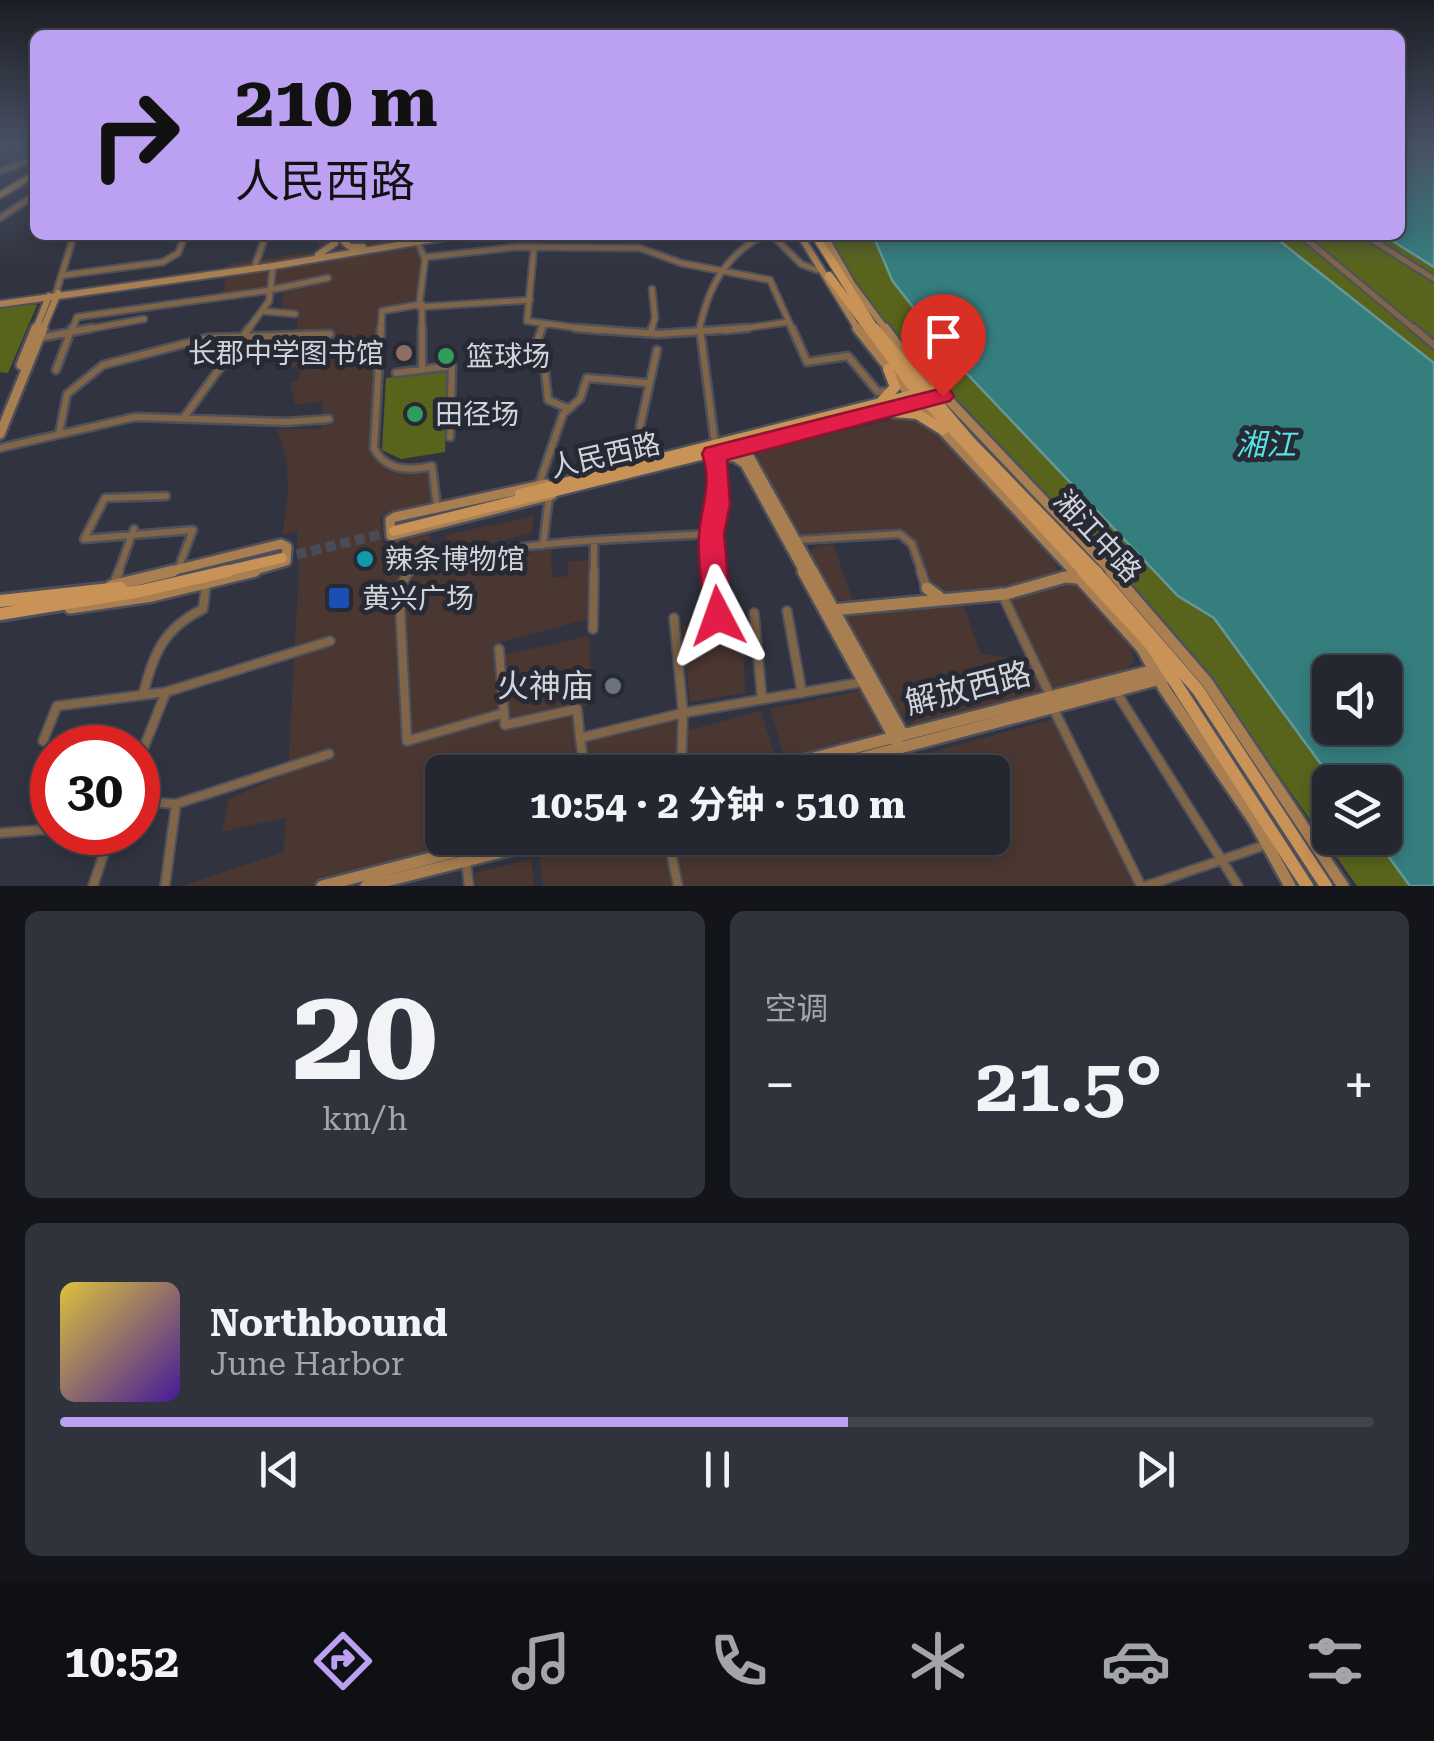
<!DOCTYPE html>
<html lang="zh">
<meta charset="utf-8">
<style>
body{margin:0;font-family:"Roboto Serif","Noto Sans SC",serif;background:#31333c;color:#f1f3f6;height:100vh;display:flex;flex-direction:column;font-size:38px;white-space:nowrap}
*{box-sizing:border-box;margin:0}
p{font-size:32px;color:#a3a5ab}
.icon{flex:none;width:55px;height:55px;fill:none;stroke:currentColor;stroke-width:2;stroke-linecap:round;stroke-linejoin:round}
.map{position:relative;height:886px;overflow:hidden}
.side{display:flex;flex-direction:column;gap:25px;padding:25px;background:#14151a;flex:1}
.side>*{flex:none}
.top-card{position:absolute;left:30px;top:30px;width:1375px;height:210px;border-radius:15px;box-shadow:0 5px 15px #0003,0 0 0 2px #42444c;background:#bca0f2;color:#111;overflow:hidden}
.buttons{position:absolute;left:1312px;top:655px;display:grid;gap:20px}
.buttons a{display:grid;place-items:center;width:90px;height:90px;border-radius:15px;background:#252730;box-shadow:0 5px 15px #0003,0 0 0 2px #42444c;font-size:50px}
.speed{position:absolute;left:30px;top:725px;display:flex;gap:20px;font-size:50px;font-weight:700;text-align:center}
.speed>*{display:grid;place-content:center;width:130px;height:130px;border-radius:50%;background:#252730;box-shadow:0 5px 15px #0003,0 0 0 2px #42444c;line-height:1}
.speed .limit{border:15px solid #d22;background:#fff;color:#111}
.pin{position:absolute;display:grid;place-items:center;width:85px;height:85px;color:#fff;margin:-102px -42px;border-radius:50% 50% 50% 0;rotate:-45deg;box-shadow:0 0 10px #0007}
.pin .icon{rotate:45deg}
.me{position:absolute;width:110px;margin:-55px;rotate:356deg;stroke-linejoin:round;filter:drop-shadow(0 0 8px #0008)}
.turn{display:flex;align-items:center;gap:35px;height:210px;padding:0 40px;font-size:45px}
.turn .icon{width:130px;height:130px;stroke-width:2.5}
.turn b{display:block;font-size:70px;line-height:85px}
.big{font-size:75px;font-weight:700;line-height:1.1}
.side .tile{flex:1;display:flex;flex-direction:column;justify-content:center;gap:15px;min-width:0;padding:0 35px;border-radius:15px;background:#31333c}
.side .dial{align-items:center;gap:0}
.dial b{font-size:130px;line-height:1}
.song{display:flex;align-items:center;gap:30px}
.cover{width:120px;height:120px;border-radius:15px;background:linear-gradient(135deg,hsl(50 70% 55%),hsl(260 70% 35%))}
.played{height:10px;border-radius:5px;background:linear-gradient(90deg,#bca0f2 60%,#42444c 60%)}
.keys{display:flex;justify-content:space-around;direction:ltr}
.heat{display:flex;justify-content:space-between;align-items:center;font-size:55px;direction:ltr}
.side .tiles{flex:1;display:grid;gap:25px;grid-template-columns:1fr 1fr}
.tile:last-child{grid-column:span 2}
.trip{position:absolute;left:425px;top:755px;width:585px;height:100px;border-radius:15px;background:#252730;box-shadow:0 5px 15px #0003,0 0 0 2px #42444c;font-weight:700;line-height:100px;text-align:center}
.dock{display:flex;height:160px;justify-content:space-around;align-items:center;background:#0f1013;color:#a3a5ab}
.dock .icon{width:70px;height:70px}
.dock .active{color:#bca0f2}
.dock b{font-size:45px;color:#f1f3f6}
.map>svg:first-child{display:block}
</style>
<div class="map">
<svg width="1434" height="886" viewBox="0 0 1434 886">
<rect width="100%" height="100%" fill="#313440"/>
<path fill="#4b3731" d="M319 235 413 236 422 259 416 305 382 312 376 455 403 470 432 466 436 503 380 517 383 544 430 534 432 556 398 573 399 588 412 573 551 549 552 578 568 576V562L589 560 587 619 498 643 500 656 589 636 592 702 577 710 585 772H442V838H498L309 886H183L284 852 286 817 222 832 229 799 288 773 299 570 297 531 282 535 288 496 287 461 277 429H321L323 401 295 405 290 382 299 380 300 367 287 368 293 339 316 334 297 333 298 313 281 311 285 285 223 293 229 264 318 251Z
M907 416 938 429 1056 564 1058 572 1008 587 942 593 929 585 915 544 904 534 802 539 757 460 758 451Z
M534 516 531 533 446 555 447 535Z
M833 544 853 601 830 598 807 555 815 547Z
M1067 581 1077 582 1130 641 1134 661 1121 675 1054 690 1010 599Z
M962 601 980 653 1010 658 1028 656 1043 688 1040 694 914 725 894 708 844 613Z
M743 622 745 693 690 702 682 626Z
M864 690 880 722V734L786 762 770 709Z
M761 711 777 764 744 772H686V731Z
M1058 718 1141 886H678L668 838H992V772H859Z
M678 720 675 772H592L586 742Z
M625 838H662L673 886H543L539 857Z
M531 859 534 886H476L475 873Z"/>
<path fill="#58641c" d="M829 235H873L892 280 953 359 1178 596 1214 618 1334 782H1330V838H1375L1410 886H1357L1206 672 909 353 851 276Z
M1272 235H1383L1434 267V363Z
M27 303 37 305 8 373 0 372V307Z
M448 371 445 452 401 459 382 450 386 378Z"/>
<path fill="#357e7e" stroke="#64989a" stroke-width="2.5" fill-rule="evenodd" d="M1400 143H1434V267L1383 235H1400Z
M873 235H1272L1434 363V886H1410L1375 838H1385V782H1334L1214 618 1178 596 953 359 892 280ZM1330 672H1385V728H1330Z"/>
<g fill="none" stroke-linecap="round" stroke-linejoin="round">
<path stroke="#494c57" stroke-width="10" stroke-dasharray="10 5" stroke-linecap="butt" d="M282 558 394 531"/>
<g stroke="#4e515c" stroke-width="9">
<path id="street-far2" d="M0 171 35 159
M0 218 35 195
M772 235 801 264 817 270
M1301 235 1417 331
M1365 235 1434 279
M418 243 425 259 419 307 530 300
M534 248 527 321 600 331
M427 257 517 247 640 248 681 263 770 280 793 331
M255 265 266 235
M65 275 163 262 178 253 185 235
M56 293 74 235
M422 306V331
M262 311 295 314
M72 331 77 317 265 291 328 278
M78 331 144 319
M247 331 269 301 273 266
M381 331 382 311 422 304
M541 331 543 325
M651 331 655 318 652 289
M699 331C708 288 724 256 764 235
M725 331 788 322"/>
</g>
<g stroke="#4e515c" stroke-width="11">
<path id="street-far1" d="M381 328 374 448C385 471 410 471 432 466L437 507
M422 328V370
M542 328 534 350 545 371 548 400 567 408
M575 328 658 334 748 328
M700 328 715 444
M792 328 807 362 848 356 878 392 888 391
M1414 328 1434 345
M651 332 652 328
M39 338 92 328
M56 370 72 328
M396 373 452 366 450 437
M185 416 249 328
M640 427 657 350
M59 434 67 394 103 365 207 338 330 334
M0 448 135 417 286 422 329 419
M539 484 563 414 580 399 587 378 647 383
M166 496 105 498 84 539 193 530 178 569
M798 540 900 534 912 544 922 573
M543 545 549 497
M118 573 134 529
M408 573 410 569C509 541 610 539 712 534
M594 573V541
M713 573C710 534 726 492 714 455"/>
</g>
<g stroke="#4e515c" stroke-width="12">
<path id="street" d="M409 571 399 589 407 741 504 713
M713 571 718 616
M921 571 927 590
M114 584 119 571
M1001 592 1052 699
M787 611 802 693
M754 613 762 699
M674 618 683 713 681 772
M593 629 594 571
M499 649 505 725 577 709 580 738 683 713 863 682
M1116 692 1238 886
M143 695C153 654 164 628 203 609L206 584
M1053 708 1141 886
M580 738 585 772
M43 741 57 706 166 692 330 641
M138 762 166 692
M138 801 176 804 329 754
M0 833 52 829
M668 838 678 886
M466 862 469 886
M93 886 111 832
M165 886 176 804
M1146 886 1268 844"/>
</g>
<g stroke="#4e515c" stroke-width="10">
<path id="secondary-far2" d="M0 195 35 174
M800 235 859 331
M824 235 852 284 887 331
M344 242 350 247H363
M318 255 335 243
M0 304 273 266 458 235
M35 331 49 296
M42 331 58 293"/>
</g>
<g stroke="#4e515c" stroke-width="14">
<path id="secondary-far1" d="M857 328 914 400 1075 573
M885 328 903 352 1113 573
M21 365 36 328
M0 434 43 328
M733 442 805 573
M741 442 814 573
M713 454 735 457 744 463
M546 484 395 517 390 520 391 536 552 495
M163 573 281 544 287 547 286 561 245 573"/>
</g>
<g stroke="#4e515c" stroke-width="16">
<path id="secondary" d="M803 571 900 748
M812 571 903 735
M1073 571 1142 648 1165 690 1254 821 1290 886
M1111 571 1207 682 1343 886
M111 586 173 571
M927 588 939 597
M70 608 152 596 255 571
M832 610 1006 594 1065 577 1077 578
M760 772 1158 669
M809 772 1164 678
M322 886 509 838
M366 886 557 838"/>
</g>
<g stroke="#4e515c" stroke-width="11">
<path id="primary-far2" d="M815 235 876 331
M829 276 870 331"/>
</g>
<g stroke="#4e515c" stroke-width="15">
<path id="primary-far1" d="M869 328 909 382 1085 573
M874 328 970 441 1098 573
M882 401 895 387 888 369
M893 412 917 414 943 430
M520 494 936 389
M394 531 943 395
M217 573 282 558"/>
</g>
<g stroke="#4e515c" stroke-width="18">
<path id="primary" d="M1083 571 1151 645 1307 886
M1095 571 1198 690 1326 886
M0 601 120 588
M0 614 141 591 228 571"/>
</g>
<use href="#street-far2" stroke="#806549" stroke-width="5"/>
<use href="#street-far1" stroke="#806549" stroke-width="6"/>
<use href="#street" stroke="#806549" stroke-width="8"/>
<use href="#secondary-far2" stroke="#a97f51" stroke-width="6"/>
<use href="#secondary-far1" stroke="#a97f51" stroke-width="9"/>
<use href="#secondary" stroke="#a97f51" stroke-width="11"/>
<use href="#primary-far2" stroke="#c99256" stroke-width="8"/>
<use href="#primary-far1" stroke="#c99256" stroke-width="10"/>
<use href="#primary" stroke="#c99256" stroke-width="12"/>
</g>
<linearGradient id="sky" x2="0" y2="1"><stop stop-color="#1b1d23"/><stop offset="0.54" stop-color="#485064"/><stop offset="1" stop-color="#485064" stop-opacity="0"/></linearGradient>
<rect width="1434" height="267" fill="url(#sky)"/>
<path fill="#e11d48" stroke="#92132f" stroke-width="2.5" d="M943 388 950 390 954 396 950 401 727 460 730 504 724 534 731 616 728 625 718 629 708 625 705 616C703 590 697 561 699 535 701 507 713 482 702 454L705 448Z"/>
<circle fill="#8d6e63" stroke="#272a35" stroke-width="4" cx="404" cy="353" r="10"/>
<g fill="#2e9e5b" stroke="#272a35" stroke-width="4">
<circle cx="446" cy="356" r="10"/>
<circle cx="415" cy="414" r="10"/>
</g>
<circle fill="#0f9aa8" stroke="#272a35" stroke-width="4" cx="365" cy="559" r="10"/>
<rect fill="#1a4fb4" stroke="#272a35" stroke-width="4" x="327" y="586" width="24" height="24" rx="5"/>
<circle fill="#6b7280" stroke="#272a35" stroke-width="4" cx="613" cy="686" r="10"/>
<g text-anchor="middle" stroke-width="10" stroke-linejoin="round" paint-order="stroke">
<g font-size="28" fill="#d2d4db" stroke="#272a35" text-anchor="start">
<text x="384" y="363" text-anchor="end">长郡中学图书馆</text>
<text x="466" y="366">篮球场</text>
<text x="435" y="424">田径场</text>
<text x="385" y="569">辣条博物馆</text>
<text x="362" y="608">黄兴广场</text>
</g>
<g font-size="28" fill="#d2d4db" stroke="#272a35">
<text transform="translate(605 455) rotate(-13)" y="10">人民西路</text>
<text transform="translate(1098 536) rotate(47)" y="10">湘江中路</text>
</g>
<g font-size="30" font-style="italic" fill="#55e2e2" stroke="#272a35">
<text x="1266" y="455">湘江</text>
</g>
<g font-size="32" fill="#d2d4db" stroke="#272a35" text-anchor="end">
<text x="593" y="697">火神庙</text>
</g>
<g font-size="32" fill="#d2d4db" stroke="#272a35">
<text transform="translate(968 688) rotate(-14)" y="11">解放西路</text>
</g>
</g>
</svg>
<div class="buttons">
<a><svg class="icon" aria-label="sound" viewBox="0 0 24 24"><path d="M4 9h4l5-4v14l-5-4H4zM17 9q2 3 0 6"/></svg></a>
<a><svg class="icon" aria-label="layers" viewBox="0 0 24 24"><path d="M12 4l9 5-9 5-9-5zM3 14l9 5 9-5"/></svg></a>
</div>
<div class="speed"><div class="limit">30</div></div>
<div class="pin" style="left:943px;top:396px;background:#d93025"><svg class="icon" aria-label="arrive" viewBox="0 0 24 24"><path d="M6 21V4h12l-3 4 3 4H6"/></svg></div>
<svg class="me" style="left:718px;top:616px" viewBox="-20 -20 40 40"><path d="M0-17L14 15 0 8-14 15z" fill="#e11d48" stroke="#fff" stroke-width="4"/></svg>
<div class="trip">10:54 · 2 分钟 · 510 m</div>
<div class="top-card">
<div class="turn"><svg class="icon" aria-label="right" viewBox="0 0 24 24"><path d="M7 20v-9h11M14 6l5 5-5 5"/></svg><div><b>210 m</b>人民西路</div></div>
</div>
</div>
<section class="side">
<div class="tiles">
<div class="tile dial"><b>20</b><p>km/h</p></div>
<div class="tile"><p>空调</p>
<div class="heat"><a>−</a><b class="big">21.5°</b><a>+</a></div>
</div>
<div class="tile">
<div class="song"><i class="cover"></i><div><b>Northbound</b><p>June Harbor</p></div></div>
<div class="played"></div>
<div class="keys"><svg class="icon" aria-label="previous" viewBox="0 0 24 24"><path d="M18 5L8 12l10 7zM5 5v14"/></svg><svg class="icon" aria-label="pause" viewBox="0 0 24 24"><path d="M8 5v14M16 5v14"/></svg><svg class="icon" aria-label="next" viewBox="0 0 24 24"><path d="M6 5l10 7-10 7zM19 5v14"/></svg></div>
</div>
</div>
</section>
<nav class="dock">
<b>10:52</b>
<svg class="icon active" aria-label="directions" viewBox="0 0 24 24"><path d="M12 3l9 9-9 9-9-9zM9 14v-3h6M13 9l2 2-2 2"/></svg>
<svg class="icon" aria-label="music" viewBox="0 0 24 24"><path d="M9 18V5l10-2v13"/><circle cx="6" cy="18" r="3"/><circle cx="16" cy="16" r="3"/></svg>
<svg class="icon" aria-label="phone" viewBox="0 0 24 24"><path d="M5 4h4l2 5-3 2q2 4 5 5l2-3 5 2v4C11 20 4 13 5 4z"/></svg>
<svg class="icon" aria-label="climate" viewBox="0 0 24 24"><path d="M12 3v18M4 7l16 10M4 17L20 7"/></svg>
<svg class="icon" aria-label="car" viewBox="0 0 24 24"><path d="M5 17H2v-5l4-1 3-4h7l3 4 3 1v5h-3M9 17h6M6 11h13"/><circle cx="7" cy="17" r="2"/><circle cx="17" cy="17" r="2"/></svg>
<svg class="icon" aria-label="filters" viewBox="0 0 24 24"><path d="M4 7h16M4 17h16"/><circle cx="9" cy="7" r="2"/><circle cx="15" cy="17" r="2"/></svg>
</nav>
